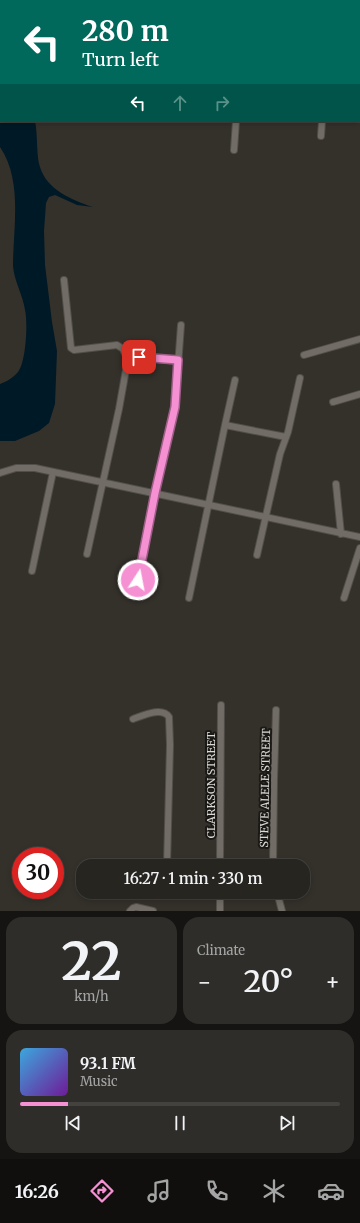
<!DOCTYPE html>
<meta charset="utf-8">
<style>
body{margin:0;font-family:Merriweather,serif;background:#2f2d29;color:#f1f3f6;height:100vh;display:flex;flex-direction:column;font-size:15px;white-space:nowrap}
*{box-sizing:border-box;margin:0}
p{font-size:13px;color:#a4a5a5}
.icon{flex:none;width:22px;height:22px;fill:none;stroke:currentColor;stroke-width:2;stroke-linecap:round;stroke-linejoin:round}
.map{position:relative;height:911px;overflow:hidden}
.drawer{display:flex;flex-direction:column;gap:6px;padding:6px;background:#151412;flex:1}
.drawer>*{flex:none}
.hud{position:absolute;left:0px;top:0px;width:360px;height:122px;box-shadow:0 2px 6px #0003,0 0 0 1px #43423e;background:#00695c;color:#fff;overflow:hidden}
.speed{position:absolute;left:12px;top:847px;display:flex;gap:8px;font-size:20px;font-weight:700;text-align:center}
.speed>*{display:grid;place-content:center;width:52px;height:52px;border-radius:50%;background:#272520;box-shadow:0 2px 6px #0003,0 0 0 1px #43423e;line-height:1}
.speed .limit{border:6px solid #d22;background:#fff;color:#111}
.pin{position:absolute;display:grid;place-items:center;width:34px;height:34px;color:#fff;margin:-17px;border-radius:8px;box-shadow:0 2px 6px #0006}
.me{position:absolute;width:44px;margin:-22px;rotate:11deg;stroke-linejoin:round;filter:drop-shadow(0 0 3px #0008)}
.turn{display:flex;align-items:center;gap:14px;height:84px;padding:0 16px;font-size:18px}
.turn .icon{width:52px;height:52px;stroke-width:2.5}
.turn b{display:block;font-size:28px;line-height:34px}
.lanes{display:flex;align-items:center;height:38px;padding:0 16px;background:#0003;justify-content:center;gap:20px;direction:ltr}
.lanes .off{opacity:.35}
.big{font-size:30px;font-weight:600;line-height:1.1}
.drawer .widget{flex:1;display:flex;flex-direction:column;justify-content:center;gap:6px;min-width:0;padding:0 14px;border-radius:16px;background:#2f2d29}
.drawer .dial{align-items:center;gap:0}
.dial b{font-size:52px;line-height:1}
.song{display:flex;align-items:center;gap:12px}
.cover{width:48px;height:48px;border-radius:6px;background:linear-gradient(135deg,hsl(200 70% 55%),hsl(280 70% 35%))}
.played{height:4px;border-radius:2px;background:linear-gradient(90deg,#f591d2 15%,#43423e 15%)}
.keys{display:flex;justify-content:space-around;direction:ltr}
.heat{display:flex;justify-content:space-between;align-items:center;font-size:22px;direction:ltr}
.drawer .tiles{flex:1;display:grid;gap:6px;grid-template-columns:1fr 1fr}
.widget:last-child{grid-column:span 2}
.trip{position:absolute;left:76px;top:859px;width:234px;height:40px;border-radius:16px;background:#272520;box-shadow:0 2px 6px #0003,0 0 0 1px #43423e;font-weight:600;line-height:40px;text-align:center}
.menu{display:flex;height:64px;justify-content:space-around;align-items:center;background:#100f0d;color:#a4a5a5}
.menu .icon{width:28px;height:28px}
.menu .selected{color:#f591d2}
.menu b{font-size:18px;color:#f1f3f6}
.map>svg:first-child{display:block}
</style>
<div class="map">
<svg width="360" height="911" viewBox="0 0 360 911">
<rect width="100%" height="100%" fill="#34312b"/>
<path fill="#001926" d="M0 7 1 121H35C38 134 36 156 40 167 47 190 72 200 93 207L77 205 55 195 49 197 46 203 44 231 45 265 52 322 57 351 55 404 49 423 39 431 15 441H0V384C6 382 14 377 18 372 26 362 28 323 25 310 23 295 14 281 13 266 13 228 23 181 0 147Z"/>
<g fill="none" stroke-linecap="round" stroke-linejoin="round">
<g stroke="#524f4a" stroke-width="8">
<path id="street" d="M71 0 73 1
M169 1V0
M219 1V0
M328 1V0
M359 57H360
M321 136 322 121
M234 150 236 121
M64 280 71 348 74 350 117 345 123 349 126 356 127 364 119 409 87 554
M304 355 360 339
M126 356 178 361
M333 402 360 394
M225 425 235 380
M0 473 16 468H35L360 537
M336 484 341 534
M257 555 280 454 288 432 300 378
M32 571 53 472
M138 580 155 493 175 407 181 325
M189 598 225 425 286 437
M344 598 360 548
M133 719C142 716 162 706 169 717L170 745 167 866
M220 866 221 705
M273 866 274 780 276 710
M208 892 220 897
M277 892 282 911
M130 911 133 908 136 907 153 911
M220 911V892"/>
</g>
<g stroke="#524f4a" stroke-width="10">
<path id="secondary" d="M339 0 342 1
M359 8H360"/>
</g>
<use href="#street" stroke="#716d66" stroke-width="6"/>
<use href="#secondary" stroke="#5d818c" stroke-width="9"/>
</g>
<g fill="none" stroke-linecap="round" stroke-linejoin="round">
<g stroke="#9f5e88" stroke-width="10">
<path id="route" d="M138 580 155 493 175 407 178 360 139 357"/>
</g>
<use href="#route" stroke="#f591d2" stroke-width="7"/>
</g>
<g text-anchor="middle" stroke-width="4" stroke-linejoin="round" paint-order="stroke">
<g font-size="11" fill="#dcdad6" stroke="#1b1916">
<text transform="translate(211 785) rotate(-90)" y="4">CLARKSON STREET</text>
<text transform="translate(265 788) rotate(-89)" y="4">STEVE ALELE STREET</text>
</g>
</g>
</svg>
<div class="speed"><div class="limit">30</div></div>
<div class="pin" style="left:139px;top:357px;background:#d93025"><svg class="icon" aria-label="arrive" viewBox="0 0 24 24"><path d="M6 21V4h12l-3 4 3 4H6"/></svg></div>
<svg class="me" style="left:138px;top:580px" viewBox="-20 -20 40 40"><circle r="17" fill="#f591d2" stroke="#fff" stroke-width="3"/><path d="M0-11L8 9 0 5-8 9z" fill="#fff"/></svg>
<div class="trip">16:27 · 1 min · 330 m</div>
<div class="hud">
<div class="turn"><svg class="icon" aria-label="left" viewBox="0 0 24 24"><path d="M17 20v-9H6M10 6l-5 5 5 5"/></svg><div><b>280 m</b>Turn left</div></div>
<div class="lanes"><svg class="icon" aria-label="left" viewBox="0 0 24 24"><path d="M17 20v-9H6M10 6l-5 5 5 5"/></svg><svg class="icon off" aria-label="ahead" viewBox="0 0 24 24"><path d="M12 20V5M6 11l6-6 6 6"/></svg><svg class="icon off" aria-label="right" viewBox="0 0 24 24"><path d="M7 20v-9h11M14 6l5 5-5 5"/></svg></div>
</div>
</div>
<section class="drawer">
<div class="tiles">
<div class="widget dial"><b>22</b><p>km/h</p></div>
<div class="widget"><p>Climate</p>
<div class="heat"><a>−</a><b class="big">20°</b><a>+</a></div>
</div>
<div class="widget">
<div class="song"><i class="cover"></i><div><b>93.1 FM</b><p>Music</p></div></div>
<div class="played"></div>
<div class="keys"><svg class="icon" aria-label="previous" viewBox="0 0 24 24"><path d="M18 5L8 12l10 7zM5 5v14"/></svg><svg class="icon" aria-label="pause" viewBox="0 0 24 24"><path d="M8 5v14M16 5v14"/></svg><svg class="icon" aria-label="next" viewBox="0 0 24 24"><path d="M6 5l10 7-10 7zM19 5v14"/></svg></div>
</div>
</div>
</section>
<nav class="menu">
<b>16:26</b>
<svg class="icon selected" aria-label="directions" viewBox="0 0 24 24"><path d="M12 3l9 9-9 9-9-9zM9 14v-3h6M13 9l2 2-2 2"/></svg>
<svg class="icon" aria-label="music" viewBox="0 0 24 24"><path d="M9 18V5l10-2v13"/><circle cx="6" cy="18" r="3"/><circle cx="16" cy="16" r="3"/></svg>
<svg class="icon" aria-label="phone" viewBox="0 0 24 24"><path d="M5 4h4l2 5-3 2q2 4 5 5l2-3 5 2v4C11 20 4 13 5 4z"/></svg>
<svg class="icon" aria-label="climate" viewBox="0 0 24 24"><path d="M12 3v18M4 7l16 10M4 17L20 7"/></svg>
<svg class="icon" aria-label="car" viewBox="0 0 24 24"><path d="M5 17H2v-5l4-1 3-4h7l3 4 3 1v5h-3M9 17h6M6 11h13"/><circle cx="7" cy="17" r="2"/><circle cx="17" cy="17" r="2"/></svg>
</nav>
